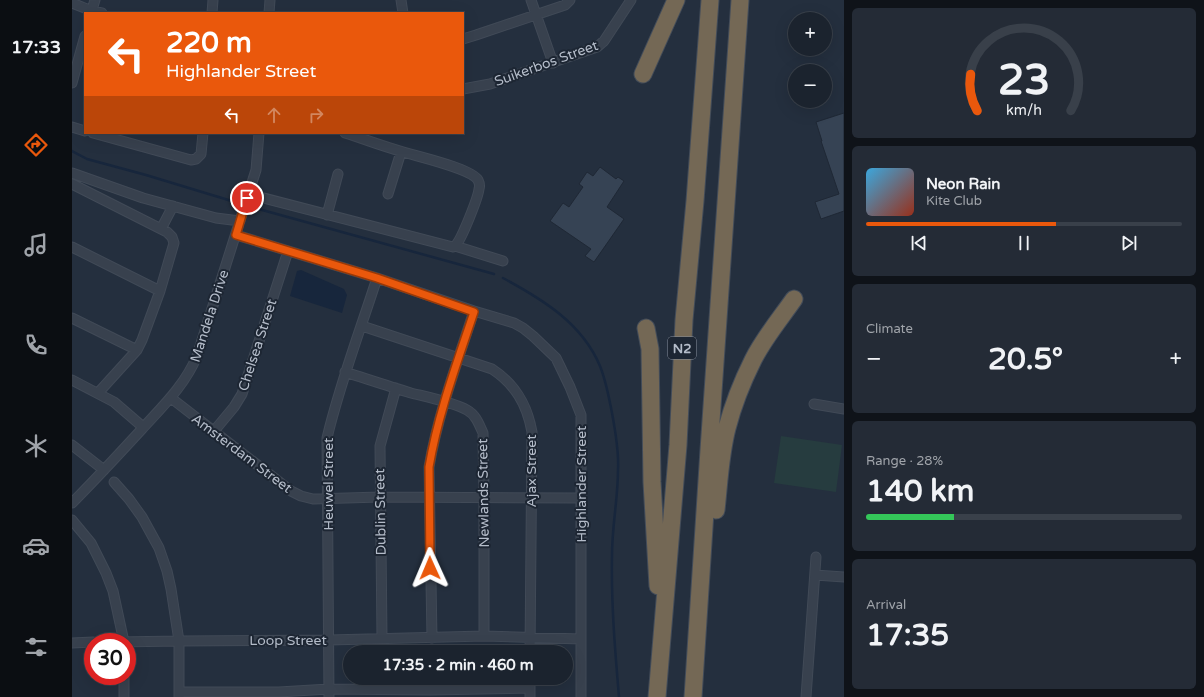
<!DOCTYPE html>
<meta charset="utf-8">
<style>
body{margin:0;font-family:"Varela Round",sans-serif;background:#242b36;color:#f1f3f6;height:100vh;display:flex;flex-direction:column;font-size:15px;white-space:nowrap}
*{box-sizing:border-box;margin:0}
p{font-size:13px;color:#a0a4aa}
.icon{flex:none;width:22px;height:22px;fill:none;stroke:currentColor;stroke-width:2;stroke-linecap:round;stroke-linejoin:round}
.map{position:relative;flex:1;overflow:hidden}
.details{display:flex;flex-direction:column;gap:8px;padding:8px;background:#0f1319;width:360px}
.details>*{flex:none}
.guide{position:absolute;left:12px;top:12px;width:380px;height:122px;border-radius:0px;box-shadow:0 4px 16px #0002,0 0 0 1px #39404a;background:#ea580c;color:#fff;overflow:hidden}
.buttons{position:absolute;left:716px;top:12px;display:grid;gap:8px}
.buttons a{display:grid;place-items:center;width:44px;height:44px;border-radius:50%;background:#1b232e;box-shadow:0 4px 16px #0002,0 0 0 1px #39404a;font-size:20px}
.speed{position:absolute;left:12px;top:633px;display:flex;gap:8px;font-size:20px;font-weight:700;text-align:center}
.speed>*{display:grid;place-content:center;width:52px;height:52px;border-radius:50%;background:#1b232e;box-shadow:0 4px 16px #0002,0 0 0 1px #39404a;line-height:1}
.speed .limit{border:6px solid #d22;background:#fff;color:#111}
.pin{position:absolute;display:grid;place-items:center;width:34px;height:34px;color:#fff;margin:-17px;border:2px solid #fff;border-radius:50%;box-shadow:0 1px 4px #0007}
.me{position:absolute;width:44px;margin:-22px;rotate:359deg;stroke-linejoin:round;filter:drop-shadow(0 0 3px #0008)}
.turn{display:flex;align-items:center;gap:14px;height:84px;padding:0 16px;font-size:18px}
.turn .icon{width:52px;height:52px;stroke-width:2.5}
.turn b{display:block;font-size:28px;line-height:34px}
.lanes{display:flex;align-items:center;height:38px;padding:0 16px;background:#0003;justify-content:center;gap:20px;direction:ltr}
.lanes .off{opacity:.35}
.big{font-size:30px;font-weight:800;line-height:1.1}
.details .widget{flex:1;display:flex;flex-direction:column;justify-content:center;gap:6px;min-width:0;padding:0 14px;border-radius:6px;background:#242b36}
.details .dial{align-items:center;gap:0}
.dial svg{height:104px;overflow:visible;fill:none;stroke:#39404a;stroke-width:7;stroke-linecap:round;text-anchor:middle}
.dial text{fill:#f1f3f6;stroke:none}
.song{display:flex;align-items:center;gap:12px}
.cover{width:48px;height:48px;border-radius:6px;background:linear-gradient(135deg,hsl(200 70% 55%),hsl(10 70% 35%))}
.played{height:4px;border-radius:2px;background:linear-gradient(90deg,#ea580c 60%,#39404a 60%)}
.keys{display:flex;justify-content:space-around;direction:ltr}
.heat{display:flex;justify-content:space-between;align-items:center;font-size:22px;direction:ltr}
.charge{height:6px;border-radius:3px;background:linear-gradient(90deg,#34c759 28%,#39404a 0)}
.trip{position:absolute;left:271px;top:645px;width:230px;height:40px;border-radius:20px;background:#1b232e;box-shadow:0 4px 16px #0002,0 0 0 1px #39404a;font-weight:800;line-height:40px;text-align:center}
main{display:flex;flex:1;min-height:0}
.tab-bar{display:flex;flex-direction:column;width:72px;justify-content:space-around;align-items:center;background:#0b0e12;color:#a0a4aa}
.tab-bar .icon{width:28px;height:28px}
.tab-bar .current{color:#ea580c}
.tab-bar b{font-size:18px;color:#f1f3f6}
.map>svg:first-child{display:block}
</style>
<main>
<nav class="tab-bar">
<b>17:33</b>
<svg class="icon current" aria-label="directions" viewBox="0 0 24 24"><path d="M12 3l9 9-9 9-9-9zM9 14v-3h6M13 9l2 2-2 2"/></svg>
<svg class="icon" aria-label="music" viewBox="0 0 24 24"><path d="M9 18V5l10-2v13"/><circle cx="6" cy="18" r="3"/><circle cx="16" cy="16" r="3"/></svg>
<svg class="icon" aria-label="phone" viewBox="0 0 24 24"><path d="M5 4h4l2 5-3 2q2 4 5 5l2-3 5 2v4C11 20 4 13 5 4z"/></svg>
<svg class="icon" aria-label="climate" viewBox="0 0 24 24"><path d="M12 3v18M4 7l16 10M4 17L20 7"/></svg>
<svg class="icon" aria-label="car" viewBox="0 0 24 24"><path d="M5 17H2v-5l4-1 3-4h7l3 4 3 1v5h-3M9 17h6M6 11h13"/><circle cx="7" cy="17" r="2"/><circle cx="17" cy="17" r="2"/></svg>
<svg class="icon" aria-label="filters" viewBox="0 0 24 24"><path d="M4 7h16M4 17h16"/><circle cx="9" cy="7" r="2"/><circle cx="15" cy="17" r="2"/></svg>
</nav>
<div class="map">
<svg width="772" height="697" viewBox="0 0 772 697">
<rect width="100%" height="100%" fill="#242f3e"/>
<path fill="#263c3f" d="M709 436 770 445 764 492 702 483Z"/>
<path fill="#17263c" d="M229 270 272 289 275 295 270 313 218 296 225 271Z"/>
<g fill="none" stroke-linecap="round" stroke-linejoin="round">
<path stroke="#17263c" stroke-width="2.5" d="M0 151 15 159 74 175 163 202
M183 208 422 274
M431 278C470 299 510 323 528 366 534 381 537 397 540 413 543 429 547 453 546 470 546 498 540 526 540 555 539 602 543 650 547 697"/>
</g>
<path fill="#364354" stroke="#1f2835" d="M772 113V211L749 219 743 202 767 194 749 141H750L744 122Z
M528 167 544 179 546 177 552 181 535 207 552 219 522 262 513 256 519 249 478 221 491 203 497 207 511 187 507 184 515 172 521 176Z"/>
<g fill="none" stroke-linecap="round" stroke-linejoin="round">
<g stroke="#414a57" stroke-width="11">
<path id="street" d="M329 0 331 13
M459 0 481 63
M0 3 20 11 30 13
M19 13 23 0
M140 13 141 0
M197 13 198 0
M391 39 404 35 493 5 498 0
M0 83 13 36
M391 89 418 84 525 47 532 41 559 0
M0 127 13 131
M21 133 119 160 124 159 129 154 131 133
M0 173 71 198 144 218 168 221
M0 184 95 232 100 237 102 243 88 291 70 340 65 350 26 393
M176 194 377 246 381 247 384 245C390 238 406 198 407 189 408 186 407 182 406 180 399 168 343 156 328 151 310 146 292 139 273 133
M316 194 329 152
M255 215 266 174
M89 229 101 206
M164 235 305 278 402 311 442 323 451 328 461 336 484 358 498 387 509 415V697
M383 246 431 261
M0 247 88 291
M0 318 65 350
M290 326 420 369C443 384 455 404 460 432L458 652
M273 372C295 379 316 386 339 393 355 397 380 402 395 410 404 415 407 424 411 433L412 498V636
M0 380 42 402 71 427
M99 398 219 491 229 496 241 499 308 497 509 498
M742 404 772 409
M142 431 162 407 170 394 216 251
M0 445 32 470
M42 482 57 499 70 517 87 548 95 571 99 589 107 641V697
M0 503C24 479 47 454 70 429 91 406 113 385 125 356L184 170 187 133
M0 520 19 543 34 573 41 591 52 642
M743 575 772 577
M310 638 308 446 324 388
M360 638 357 467C366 414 385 363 402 311
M44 642 107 641 257 640 412 636 509 639
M0 643 21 642
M52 676V697
M107 692H207L257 689 358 690 458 688
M257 697 255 438C268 383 288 331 305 278
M458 697V678
M734 697 744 557"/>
</g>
<g stroke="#434c59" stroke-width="19">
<path id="highway" d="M571 74 604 0
M574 328 578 349 580 482 586 586
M644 510C647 483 648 455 655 428 661 405 670 382 681 360 692 338 708 319 722 299
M585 697 606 445 612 320 623 201 638 0
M621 697 637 450 668 0"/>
</g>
<use href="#street" stroke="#38414e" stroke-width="9"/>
<use href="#highway" stroke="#746855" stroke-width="17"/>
</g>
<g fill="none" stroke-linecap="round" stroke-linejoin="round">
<g stroke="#983908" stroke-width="10">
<path id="route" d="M175 198 164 235 305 278 402 312C385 363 366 414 357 467L358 568"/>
</g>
<use href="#route" stroke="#ea580c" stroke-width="7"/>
</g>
<g text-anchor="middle" stroke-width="4" stroke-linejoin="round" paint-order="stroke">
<rect fill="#1d2633" stroke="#878f9c" stroke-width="1" x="596" y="337" width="28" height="22" rx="3"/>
<g font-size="13" font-weight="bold" fill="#b4bcc9">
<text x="610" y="353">N2</text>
</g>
<g font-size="14" fill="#b4bcc9" stroke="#1d2633">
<text transform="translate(474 63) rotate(-20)" y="5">Suikerbos Street</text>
<text transform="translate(137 316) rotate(-72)" y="5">Mandela Drive</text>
<text transform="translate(185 345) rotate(-72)" y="5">Chelsea Street</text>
<text transform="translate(170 453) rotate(37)" y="5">Amsterdam Street</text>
<text transform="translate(459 471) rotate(-90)" y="5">Ajax Street</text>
<text transform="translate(256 484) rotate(-90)" y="5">Heuwel Street</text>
<text transform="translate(509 484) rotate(-90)" y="5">Highlander Street</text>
<text transform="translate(411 493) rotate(-91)" y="5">Newlands Street</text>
<text transform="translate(308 512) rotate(-91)" y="5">Dublin Street</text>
<text x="216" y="645">Loop Street</text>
</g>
</g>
</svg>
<div class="buttons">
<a>+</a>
<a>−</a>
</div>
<div class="speed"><div class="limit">30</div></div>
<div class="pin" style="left:175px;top:198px;background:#d93025"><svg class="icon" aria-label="arrive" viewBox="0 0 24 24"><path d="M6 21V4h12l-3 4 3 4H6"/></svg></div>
<svg class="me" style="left:358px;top:568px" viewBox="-20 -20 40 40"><path d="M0-17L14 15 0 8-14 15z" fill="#ea580c" stroke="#fff" stroke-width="4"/></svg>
<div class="trip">17:35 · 2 min · 460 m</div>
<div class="guide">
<div class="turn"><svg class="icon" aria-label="left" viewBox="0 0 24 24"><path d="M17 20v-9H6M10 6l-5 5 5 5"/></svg><div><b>220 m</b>Highlander Street</div></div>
<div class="lanes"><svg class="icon" aria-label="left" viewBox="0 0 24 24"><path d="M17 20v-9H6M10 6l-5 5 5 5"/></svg><svg class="icon off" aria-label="ahead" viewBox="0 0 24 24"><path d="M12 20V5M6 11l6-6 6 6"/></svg><svg class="icon off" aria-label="right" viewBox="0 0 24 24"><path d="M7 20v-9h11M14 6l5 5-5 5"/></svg></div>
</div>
</div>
<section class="details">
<div class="widget dial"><svg viewBox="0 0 100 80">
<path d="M14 69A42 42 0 1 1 86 69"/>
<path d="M14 69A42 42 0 0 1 9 41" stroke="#ea580c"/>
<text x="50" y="56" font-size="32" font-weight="700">23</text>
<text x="50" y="72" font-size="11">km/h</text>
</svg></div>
<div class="widget">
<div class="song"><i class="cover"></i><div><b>Neon Rain</b><p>Kite Club</p></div></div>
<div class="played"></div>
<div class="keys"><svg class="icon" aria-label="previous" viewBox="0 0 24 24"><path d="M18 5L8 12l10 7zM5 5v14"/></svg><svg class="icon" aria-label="pause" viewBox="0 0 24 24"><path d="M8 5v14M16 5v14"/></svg><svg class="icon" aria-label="next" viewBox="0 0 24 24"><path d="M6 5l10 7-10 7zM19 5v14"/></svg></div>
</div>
<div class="widget"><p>Climate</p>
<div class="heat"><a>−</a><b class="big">20.5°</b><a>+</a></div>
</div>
<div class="widget"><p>Range · 28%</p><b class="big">140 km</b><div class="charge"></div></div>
<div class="widget"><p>Arrival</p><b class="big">17:35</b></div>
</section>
</main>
